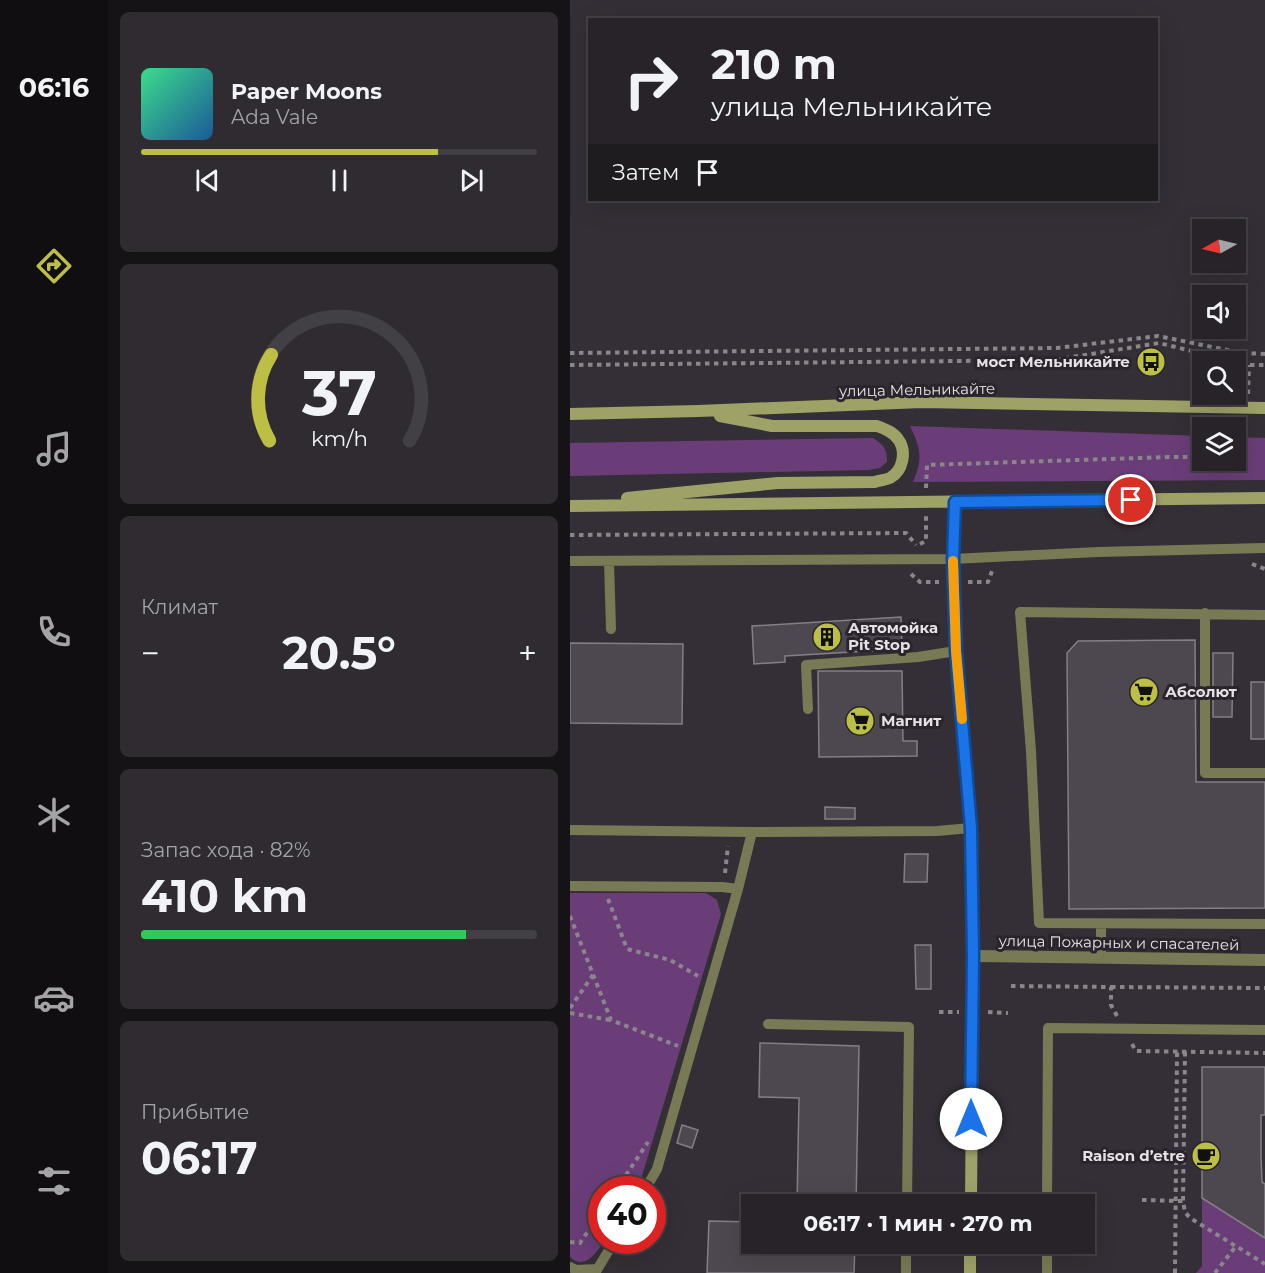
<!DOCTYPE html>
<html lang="ru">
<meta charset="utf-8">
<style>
body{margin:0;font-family:Montserrat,sans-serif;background:#2f2b30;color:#f1f3f6;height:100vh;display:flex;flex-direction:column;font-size:22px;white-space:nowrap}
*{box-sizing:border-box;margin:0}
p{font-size:20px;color:#a4a4a8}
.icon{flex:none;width:33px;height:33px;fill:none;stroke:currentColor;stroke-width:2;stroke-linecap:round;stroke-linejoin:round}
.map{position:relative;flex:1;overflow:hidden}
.sheet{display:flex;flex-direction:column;gap:12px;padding:12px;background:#151316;width:462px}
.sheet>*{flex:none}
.hud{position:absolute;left:18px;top:18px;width:570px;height:183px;border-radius:0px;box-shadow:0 6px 24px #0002,0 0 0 2px #434045;background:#272328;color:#f1f3f6;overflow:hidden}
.needle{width:39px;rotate:262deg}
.buttons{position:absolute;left:622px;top:219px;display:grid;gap:12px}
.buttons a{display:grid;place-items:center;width:54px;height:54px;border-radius:0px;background:#272328;box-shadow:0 6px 24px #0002,0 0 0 2px #434045;font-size:30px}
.speed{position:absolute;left:18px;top:1176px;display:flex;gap:12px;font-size:30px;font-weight:700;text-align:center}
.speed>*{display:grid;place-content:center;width:78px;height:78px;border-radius:50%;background:#272328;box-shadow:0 6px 24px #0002,0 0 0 2px #434045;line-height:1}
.speed .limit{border:9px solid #d22;background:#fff;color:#111}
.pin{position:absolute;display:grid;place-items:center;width:51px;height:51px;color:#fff;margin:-26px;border:3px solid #fff;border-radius:50%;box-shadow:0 2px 6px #0007}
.me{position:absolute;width:66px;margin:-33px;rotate:0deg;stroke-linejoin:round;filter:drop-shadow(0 0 4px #0008)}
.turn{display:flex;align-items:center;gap:21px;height:126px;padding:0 24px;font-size:27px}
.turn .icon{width:78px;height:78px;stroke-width:2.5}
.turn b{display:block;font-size:42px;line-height:51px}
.then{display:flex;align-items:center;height:57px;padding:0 24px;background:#0003;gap:12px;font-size:22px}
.big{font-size:45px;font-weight:700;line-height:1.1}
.sheet .tile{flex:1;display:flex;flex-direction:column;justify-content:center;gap:9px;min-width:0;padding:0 21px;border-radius:9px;background:#2f2b30}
.sheet .dial{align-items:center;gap:0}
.dial svg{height:156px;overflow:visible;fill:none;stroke:#434045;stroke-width:7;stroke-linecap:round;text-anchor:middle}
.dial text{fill:#f1f3f6;stroke:none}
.song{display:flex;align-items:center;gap:18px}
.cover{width:72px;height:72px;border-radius:9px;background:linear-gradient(135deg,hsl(150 70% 55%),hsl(210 70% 35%))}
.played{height:6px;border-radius:3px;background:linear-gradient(90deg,#bcbf43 75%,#434045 75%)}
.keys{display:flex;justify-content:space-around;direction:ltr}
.heat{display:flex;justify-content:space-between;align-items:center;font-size:33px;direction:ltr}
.charge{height:9px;border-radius:4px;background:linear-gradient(90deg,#34c759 82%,#434045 0)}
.trip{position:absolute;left:171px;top:1194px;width:354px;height:60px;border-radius:0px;background:#272328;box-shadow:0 6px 24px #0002,0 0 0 2px #434045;font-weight:700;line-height:60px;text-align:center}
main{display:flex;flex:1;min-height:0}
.menu{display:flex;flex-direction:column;width:108px;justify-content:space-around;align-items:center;background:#100e10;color:#a4a4a8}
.menu .icon{width:42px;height:42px}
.menu .active{color:#bcbf43}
.menu b{font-size:27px;color:#f1f3f6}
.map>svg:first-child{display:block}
</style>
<main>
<nav class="menu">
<b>06:16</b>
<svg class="icon active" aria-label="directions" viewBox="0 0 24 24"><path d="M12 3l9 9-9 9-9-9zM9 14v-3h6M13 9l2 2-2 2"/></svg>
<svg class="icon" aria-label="music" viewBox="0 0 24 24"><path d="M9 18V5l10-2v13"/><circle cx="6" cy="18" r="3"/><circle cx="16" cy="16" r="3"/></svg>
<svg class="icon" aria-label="phone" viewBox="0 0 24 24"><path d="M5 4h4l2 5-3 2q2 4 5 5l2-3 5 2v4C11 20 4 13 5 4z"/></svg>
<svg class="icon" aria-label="climate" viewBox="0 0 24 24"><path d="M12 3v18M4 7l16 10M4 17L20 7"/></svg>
<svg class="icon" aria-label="car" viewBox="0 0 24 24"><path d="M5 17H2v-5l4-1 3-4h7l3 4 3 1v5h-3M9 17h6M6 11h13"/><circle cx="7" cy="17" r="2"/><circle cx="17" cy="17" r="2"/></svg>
<svg class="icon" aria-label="filters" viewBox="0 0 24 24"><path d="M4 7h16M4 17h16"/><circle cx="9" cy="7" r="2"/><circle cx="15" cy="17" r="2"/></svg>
</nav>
<section class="sheet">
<div class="tile">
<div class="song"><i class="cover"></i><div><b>Paper Moons</b><p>Ada Vale</p></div></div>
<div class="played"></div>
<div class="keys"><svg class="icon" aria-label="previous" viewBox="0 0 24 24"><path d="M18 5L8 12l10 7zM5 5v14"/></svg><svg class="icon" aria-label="pause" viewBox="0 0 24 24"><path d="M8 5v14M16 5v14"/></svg><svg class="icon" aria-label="next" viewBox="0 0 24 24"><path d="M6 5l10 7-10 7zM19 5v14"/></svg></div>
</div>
<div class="tile dial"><svg viewBox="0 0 100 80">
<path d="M14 69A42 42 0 1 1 86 69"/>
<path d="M14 69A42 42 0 0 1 15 25" stroke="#bcbf43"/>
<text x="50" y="56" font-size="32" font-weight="700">37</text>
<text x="50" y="72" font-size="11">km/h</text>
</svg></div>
<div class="tile"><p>Климат</p>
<div class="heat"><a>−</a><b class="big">20.5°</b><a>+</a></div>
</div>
<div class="tile"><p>Запас хода · 82%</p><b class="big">410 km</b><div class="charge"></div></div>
<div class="tile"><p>Прибытие</p><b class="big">06:17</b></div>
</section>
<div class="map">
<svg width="695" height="1273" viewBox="0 0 695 1273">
<rect width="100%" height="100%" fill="#342f36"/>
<path fill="#6a3d78" d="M340 426 633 436V460H666V437L695 438V480L343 482C353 458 351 449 340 426Z
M303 438C314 445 317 449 317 462L310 468 299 470 0 476V443Z
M0 893H136L147 900 151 914 68 1189 32 1190V1240L34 1241C27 1252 15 1271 0 1257Z
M632 1198 695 1238V1273H626L632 1266Z"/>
<path fill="#4d484f" stroke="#847e86" stroke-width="1.5" d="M331 617 332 649 215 656V662L184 664 182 626Z
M625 640 626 782H695V908L499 909 497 653 508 641Z
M0 643 113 644 112 724 0 723Z
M643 653H663L662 717H643Z
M248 671H332L333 741H347V756L249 757Z
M681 682H695V739H681Z
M255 807 285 808V819H255Z
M335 854H358L357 882H334Z
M345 945H361V989H346Z
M190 1043 289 1046 286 1204H227L229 1098 189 1097Z
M632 1067H695V1115H691V1157L692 1182 695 1184V1238L632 1198Z
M112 1125 128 1130 122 1148 107 1143Z
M139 1221 182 1222V1244H285L284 1273H137Z"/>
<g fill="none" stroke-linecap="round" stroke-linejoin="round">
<path stroke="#8a868c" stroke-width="4" stroke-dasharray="4.5 4.5" stroke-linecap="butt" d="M0 353 487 348 588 336 672 353 695 354
M0 365 484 360 589 343 679 365H695
M678 394 679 365
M666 458H675L676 423
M356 488 357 465 599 457H633
M0 535 336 533 346 545
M350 544 356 541V516
M682 564 695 569
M341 574 350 582H369
M398 582H418L422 571
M155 873 158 846
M38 899 57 949 100 960 128 976
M0 916 41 1020 108 1046
M441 986 541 987V1005L547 1016
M541 987 695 988
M0 1008 23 975
M369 1012H389
M418 1012 438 1013
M0 1013 40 1020
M562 1044 566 1051 695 1053
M615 1052 613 1201 615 1212 620 1218 695 1264
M46 1190 78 1142
M572 1200 613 1201
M0 1242 10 1243 32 1211
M605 1273 607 1052
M645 1273 666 1246"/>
<path stroke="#787a55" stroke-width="10" d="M0 561 383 559 528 552 695 548
M39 561 41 629
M635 613V773H695
M695 615 450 612 461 751 469 923 695 924
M238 709 236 665 348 657 386 651
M0 830 182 832 367 831 401 828
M0 886 152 887 168 889
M531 925V957
M198 1024 339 1027 337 1204
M75 1190 87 1169 168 889 182 832
M477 1204 478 1028 695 1030
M0 1267 6 1270 27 1269
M25 1273 45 1240
M336 1273V1244
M477 1273V1244"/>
<path stroke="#787a55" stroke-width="12" d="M403 956 695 960"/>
<path stroke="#9fa267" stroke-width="12" d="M0 414 128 411 352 402 695 408
M57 498 208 483 305 482C310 480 316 480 320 478 333 471 337 451 328 439 323 432 315 429 307 426H202L150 416
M385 502 383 559 386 651 401 828 403 956 401 1204
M0 506 695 498
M400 1273V1244"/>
</g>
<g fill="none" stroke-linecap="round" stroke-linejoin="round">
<g stroke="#114b97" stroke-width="15">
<path id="route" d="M401 1119 403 956 401 828 386 651 383 559 385 502 561 500"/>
</g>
<use href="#route" stroke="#1a73e8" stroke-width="10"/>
<path stroke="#f59e0b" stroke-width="10" d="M383 561 386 651 392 719"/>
</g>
<defs>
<g id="bus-disc" transform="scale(1.5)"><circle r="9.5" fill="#bcbf43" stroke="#2a252c"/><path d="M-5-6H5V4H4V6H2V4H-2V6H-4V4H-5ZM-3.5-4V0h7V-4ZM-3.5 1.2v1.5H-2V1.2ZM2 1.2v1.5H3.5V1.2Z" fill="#111"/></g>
<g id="building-disc" transform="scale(1.5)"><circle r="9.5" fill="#bcbf43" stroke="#2a252c"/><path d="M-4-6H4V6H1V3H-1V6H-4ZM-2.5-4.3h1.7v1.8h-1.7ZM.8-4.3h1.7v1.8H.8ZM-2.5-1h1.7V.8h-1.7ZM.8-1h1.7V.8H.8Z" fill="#111"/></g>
<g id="supermarket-disc" transform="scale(1.5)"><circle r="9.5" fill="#bcbf43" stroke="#2a252c"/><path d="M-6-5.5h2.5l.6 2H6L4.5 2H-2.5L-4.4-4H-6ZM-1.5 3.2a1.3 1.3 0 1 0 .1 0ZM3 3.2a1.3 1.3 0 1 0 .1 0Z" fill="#111"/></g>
<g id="cafe-disc" transform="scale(1.5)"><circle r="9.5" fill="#bcbf43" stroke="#2a252c"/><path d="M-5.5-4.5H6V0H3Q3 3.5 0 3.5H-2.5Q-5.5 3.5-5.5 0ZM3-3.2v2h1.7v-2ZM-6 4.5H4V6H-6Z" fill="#111"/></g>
</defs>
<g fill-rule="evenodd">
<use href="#bus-disc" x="581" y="362"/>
<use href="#building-disc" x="257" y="637"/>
<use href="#supermarket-disc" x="574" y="692"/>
<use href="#supermarket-disc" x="290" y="721"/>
<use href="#cafe-disc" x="636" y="1156"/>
</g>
<g text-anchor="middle" stroke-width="6" stroke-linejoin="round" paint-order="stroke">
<g font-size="15" font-weight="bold" fill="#e5e1e6" stroke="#2a252c" text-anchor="start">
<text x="560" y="367" text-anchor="end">мост Мельникайте</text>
<text x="278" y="633">Автомойка<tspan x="278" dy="17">Pit Stop</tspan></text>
<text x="595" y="697">Абсолют</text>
<text x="311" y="726">Магнит</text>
<text x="615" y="1161" text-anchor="end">Raison d’etre</text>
</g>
<g font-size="15" fill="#e5e1e6" stroke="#2a252c">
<text transform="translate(347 390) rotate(-1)" y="5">улица Мельникайте</text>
<text transform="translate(549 943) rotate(1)" y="5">улица Пожарных и спасателей</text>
</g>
</g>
</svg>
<div class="buttons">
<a><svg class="needle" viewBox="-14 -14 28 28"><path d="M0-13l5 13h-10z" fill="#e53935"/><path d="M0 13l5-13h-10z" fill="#a4a4a8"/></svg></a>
<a><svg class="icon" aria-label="sound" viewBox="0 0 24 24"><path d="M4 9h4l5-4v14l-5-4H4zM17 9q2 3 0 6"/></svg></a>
<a><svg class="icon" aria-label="search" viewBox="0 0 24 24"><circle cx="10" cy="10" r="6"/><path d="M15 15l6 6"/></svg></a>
<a><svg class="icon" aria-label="layers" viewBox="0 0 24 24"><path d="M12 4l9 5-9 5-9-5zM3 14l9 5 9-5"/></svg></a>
</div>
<div class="speed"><div class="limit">40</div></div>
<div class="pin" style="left:561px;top:500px;background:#d93025"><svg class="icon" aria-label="arrive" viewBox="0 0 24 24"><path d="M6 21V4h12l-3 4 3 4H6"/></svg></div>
<svg class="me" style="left:401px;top:1119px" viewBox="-20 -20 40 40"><circle r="19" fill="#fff"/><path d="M0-13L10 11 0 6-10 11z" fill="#1a73e8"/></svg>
<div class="trip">06:17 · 1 мин · 270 m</div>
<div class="hud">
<div class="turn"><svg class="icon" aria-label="right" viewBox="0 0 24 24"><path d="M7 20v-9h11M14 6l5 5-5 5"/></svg><div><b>210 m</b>улица Мельникайте</div></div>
<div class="then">Затем<svg class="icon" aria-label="arrive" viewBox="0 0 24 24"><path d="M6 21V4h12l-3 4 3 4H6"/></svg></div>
</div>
</div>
</main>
